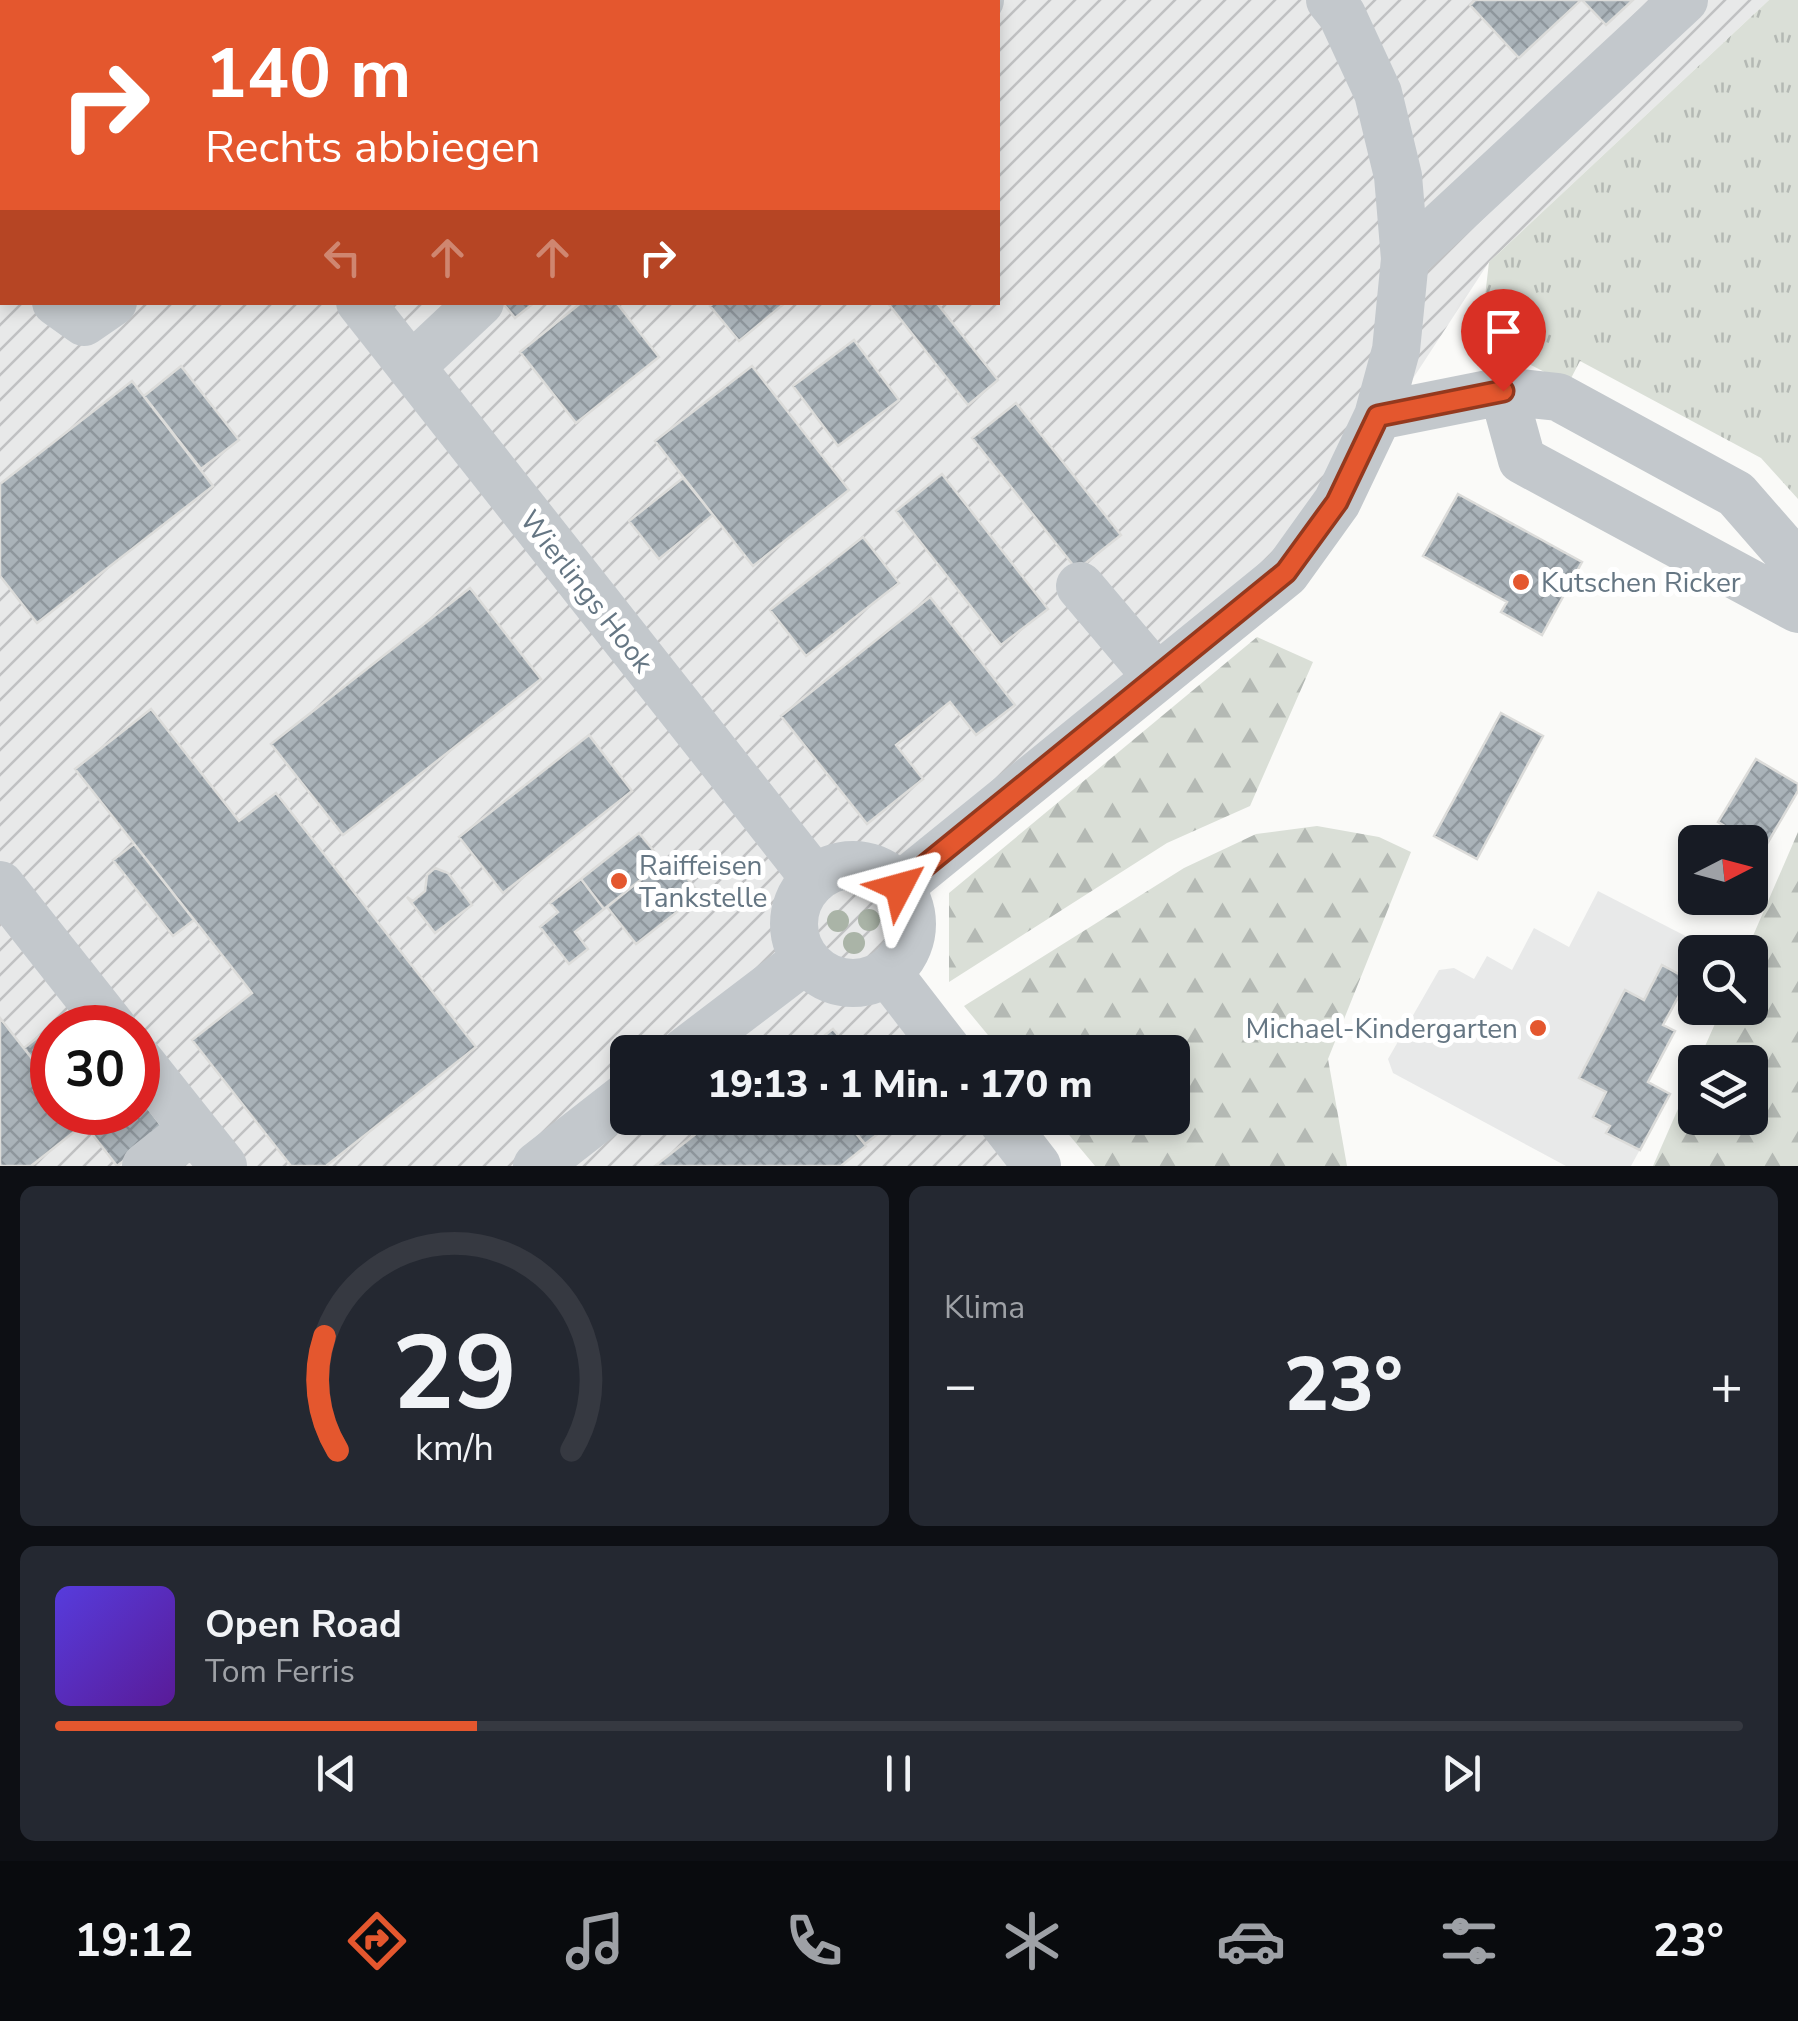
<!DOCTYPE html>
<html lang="de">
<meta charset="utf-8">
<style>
body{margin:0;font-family:"Nunito Sans",sans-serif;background:#242831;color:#f1f3f6;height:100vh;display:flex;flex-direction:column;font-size:38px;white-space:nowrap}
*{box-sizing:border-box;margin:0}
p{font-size:32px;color:#9ea1a6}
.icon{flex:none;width:55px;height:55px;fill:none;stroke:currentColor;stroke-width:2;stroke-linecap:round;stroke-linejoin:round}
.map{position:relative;height:1166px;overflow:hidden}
.details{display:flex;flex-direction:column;gap:20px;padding:20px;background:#0d0f14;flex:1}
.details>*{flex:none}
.top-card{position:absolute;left:0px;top:0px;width:1000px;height:305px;box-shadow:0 5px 15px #0003;background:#e4572e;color:#fff;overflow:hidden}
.needle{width:65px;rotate:84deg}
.fabs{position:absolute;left:1678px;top:825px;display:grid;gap:20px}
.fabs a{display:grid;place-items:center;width:90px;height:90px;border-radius:15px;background:#171b24;box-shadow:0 5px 15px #0003;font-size:50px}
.speed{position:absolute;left:30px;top:1005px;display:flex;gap:20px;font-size:50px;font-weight:700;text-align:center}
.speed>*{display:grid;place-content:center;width:130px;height:130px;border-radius:50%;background:#171b24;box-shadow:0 5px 15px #0003;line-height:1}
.speed .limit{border:15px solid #d22;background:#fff;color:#111}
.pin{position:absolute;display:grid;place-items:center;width:85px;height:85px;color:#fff;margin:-102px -42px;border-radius:50% 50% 50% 0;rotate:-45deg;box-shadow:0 0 10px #0007}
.pin .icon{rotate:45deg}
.me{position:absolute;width:110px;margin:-55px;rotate:51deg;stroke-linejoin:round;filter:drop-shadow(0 0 8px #0008)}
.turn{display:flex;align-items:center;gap:35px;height:210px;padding:0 40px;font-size:45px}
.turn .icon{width:130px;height:130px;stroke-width:2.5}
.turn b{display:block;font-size:70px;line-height:85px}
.lanes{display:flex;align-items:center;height:95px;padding:0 40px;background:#0003;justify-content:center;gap:50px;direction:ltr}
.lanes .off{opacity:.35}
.big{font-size:75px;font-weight:800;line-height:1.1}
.details .tile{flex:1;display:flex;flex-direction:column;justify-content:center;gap:15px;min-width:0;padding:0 35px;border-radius:15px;background:#242831}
.details .dial{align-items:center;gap:0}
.dial svg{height:260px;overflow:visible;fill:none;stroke:#363941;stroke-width:7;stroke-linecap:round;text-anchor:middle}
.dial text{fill:#f1f3f6;stroke:none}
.song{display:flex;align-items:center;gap:30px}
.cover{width:120px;height:120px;border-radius:15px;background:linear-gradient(135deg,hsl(250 70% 55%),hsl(270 70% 35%))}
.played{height:10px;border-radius:5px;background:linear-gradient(90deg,#e4572e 25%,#363941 25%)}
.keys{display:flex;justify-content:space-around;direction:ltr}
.heat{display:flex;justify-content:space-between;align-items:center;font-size:55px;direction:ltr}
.details .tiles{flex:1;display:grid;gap:20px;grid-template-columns:1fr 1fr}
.tile:last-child{grid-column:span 2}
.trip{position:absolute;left:610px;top:1035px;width:580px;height:100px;border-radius:15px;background:#171b24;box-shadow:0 5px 15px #0003;font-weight:800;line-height:100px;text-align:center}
.menu{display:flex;height:160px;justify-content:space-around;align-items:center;background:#090b0e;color:#9ea1a6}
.menu .icon{width:70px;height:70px}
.menu .selected{color:#e4572e}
.menu b{font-size:45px;color:#f1f3f6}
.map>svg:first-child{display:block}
</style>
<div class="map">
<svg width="1798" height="1166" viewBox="0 0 1798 1166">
<defs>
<pattern id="industrial-furrows" width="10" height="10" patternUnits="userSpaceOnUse" patternTransform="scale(2.5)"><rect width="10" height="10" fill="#e8e9e9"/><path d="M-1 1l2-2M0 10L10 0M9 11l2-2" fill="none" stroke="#c0c1c2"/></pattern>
<pattern id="grass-tufts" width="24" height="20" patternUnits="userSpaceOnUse" patternTransform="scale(2.5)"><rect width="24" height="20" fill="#dadfd7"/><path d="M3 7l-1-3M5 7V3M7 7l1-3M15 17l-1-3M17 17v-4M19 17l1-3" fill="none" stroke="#b4b9b4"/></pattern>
<pattern id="forest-firs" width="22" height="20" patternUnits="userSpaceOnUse" patternTransform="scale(2.5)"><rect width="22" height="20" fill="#dadfd7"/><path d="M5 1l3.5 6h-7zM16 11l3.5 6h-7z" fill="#b4b9b4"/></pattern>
<pattern id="building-cross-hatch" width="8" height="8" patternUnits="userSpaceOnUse" patternTransform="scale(2.5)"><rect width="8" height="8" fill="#aab3b9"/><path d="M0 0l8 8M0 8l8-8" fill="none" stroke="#8e969c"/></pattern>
</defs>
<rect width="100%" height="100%" fill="#fafaf8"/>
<path fill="#e8e9e9" d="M1598 891 1705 946 1701 952H1695V965L1664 1024 1675 1031 1648 1082 1670 1094 1631 1166H1566L1393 1073 1388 1059 1439 970 1454 968 1474 979 1487 956 1512 970 1534 928 1569 947Z"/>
<path fill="url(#industrial-furrows)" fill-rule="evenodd" d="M0 0H1769L1489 262 1286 573 908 902 912 919 911 936 899 962 949 1052H628V1118H1000L1037 1166H0ZM2 2H998V302H2ZM52 1028H138V1112H52Z"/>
<path fill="url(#grass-tufts)" d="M1769 0H1798V499L1761 458 1580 361 1568 384 1513 356 1477 366 1489 262Z"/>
<path fill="url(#forest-firs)" d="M1257 637 1313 662 1250 806 1167 843 949 982V893Z
M1317 826 1379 837 1411 852 1328 1059 1347 1166H1095L1055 1118H1172V1052H1002L964 1006 1184 868 1256 834Z
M1798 832V1166H1653L1695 1070V1118H1750V1062H1698L1722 1008H1750V952H1746Z"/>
<path fill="url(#building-cross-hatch)" stroke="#dcdcda" stroke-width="2.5" d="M317 0H420L421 1 315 2Z
M1475 0H1581L1519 58 1470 5Z
M1582 0H1633L1606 25Z
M502 302H535L515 318Z
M582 302H616L659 357 576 423 520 352Z
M714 302H786L739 341 710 306Z
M887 302H936L998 380 968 405Z
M854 340 899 400 838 446 793 386Z
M181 366 239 440 201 469 144 396Z
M752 366 849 490 753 566 655 441Z
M132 381 213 486 37 623 0 576V484Z
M1016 403 1121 535 1077 570 972 438Z
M942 474 1048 609 1001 645 896 511Z
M683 478 713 515 659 559 629 521Z
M1458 494 1582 562 1542 635 1501 612 1507 602 1423 556Z
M863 537 899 583 806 656 770 610Z
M470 588 541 679 343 835 271 744Z
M930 597 1015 705 976 735 950 702 896 745 923 779 867 824 781 716Z
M151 709 239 821 276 793 476 1047 326 1166H291L192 1040 252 993 75 769Z
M1501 713 1543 736 1477 859 1434 836Z
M589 735 632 791 503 893 459 837Z
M1756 759 1798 784V791L1764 849 1718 822Z
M639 833 663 862 604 909 581 879Z
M134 844 194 920 173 936 113 860Z
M673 861 700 894 636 944 607 907 663 862 666 867Z
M435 868 448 873 472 905 435 933 407 897 413 901 425 891 427 875Z
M581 879 604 909 575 932 588 949 569 964 540 927 558 912 550 903Z
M1662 965 1688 979 1663 1025 1675 1031 1648 1082 1670 1094 1640 1150 1606 1133 1610 1126 1593 1117 1606 1092 1579 1078 1625 990 1644 1000Z
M71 1011 84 1028H52V1084L24 1048Z
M0 1018 52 1084V1112H75L84 1124 31 1166H0Z
M833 1029 852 1052H803Z
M138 1095 164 1129 117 1166 75 1112H138Z
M716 1118H844L866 1146 841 1166H655Z
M844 1118H898L865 1144Z"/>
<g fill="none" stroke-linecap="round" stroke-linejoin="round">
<path stroke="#c3c8cc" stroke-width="48" d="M77 0 80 2
M251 0 253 2
M820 0 822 2
M0 1 3 0
M977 2 980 0
M0 42 2 45
M0 253 2 256
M1405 259 1684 0
M56 302 84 322 113 302
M360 302 815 879
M411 367 480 302
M1503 391 1522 460 1798 609
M1378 416 1503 391 1558 397 1736 494 1798 565
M1080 586 1157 677
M794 924a59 59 0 1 1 118 0a59 59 0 1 1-118 0Z
M0 885 113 1028
M899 887 1286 573 1337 502 1378 416 1396 350 1405 259 1398 176 1378 93 1342 15 1330 0
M888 973 949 1052
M684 1052 805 960
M138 1059 223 1166
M1000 1118 1037 1166
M146 1166 193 1129
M537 1166 628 1095"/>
</g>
<g fill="#aab4a7">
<circle cx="869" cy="920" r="11"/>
<circle cx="838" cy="921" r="11"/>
<circle cx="854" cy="943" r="11"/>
</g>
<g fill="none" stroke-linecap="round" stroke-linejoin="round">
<g stroke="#94391e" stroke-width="25">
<path id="route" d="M899 887 1286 572 1337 502 1378 416 1503 391"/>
</g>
<use href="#route" stroke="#e4572e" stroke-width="18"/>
</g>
<g fill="#e4572e" stroke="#fff" stroke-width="4">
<circle cx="1521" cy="582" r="10"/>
<circle cx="619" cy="881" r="10"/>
<circle cx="1538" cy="1028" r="10"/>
</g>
<g text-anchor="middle" stroke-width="10" stroke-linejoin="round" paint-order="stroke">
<g font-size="28" fill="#657683" stroke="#fff" text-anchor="start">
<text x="1541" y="592">Kutschen Ricker</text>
<text x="639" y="875">Raiffeisen<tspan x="639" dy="32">Tankstelle</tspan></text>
<text x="1518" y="1038" text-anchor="end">Michael-Kindergarten</text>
</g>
<g font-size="28" fill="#657683" stroke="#fff">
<text transform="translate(587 591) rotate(52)" y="10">Wierlings Hook</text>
</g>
</g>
</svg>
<div class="fabs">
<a><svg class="needle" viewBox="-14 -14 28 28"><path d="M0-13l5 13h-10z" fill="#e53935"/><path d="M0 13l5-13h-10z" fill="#9ea1a6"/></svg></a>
<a><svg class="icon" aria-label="search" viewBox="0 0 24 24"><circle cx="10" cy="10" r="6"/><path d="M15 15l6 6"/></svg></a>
<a><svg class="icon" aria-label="layers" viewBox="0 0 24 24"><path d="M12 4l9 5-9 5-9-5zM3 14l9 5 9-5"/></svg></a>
</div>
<div class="speed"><div class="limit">30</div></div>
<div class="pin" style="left:1503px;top:391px;background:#d93025"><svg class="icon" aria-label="arrive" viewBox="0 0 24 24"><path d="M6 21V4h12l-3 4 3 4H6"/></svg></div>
<svg class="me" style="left:899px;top:887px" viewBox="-20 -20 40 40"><path d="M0-17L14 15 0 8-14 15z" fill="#e4572e" stroke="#fff" stroke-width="4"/></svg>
<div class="trip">19:13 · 1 Min. · 170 m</div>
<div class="top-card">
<div class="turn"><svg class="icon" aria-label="right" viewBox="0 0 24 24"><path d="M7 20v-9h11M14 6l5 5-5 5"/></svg><div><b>140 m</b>Rechts abbiegen</div></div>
<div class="lanes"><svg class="icon off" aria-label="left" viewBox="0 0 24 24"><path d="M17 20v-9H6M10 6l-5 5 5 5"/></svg><svg class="icon off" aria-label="ahead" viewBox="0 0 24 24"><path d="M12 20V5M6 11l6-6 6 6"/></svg><svg class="icon off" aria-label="ahead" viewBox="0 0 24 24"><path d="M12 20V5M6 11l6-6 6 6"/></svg><svg class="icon" aria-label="right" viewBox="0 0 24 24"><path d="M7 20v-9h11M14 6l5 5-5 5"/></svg></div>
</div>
</div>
<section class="details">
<div class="tiles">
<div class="tile dial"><svg viewBox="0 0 100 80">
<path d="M14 69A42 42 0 1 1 86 69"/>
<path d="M14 69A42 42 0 0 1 10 34" stroke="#e4572e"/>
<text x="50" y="56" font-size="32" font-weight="700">29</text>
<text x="50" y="72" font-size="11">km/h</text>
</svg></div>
<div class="tile"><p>Klima</p>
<div class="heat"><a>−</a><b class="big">23°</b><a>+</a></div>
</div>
<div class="tile">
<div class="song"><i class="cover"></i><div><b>Open Road</b><p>Tom Ferris</p></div></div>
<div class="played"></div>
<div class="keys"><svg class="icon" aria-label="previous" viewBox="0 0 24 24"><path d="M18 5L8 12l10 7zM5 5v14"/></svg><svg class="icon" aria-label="pause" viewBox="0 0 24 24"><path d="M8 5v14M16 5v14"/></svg><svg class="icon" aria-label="next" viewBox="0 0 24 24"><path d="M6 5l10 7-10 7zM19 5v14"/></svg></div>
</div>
</div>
</section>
<nav class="menu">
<b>19:12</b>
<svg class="icon selected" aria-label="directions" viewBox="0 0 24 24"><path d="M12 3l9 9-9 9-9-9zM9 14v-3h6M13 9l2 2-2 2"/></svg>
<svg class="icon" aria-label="music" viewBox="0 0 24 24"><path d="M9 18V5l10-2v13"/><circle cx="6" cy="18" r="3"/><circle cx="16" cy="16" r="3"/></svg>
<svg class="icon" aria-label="phone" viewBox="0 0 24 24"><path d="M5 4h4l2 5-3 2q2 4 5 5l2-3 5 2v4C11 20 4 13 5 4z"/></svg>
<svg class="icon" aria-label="climate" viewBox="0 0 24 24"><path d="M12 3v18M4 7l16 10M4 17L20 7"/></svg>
<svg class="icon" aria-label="car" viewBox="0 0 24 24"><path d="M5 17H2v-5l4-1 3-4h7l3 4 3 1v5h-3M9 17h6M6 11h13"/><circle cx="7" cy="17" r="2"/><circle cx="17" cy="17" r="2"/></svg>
<svg class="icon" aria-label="filters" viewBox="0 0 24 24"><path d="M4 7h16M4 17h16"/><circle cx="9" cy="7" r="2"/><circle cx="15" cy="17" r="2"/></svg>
<b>23°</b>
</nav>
